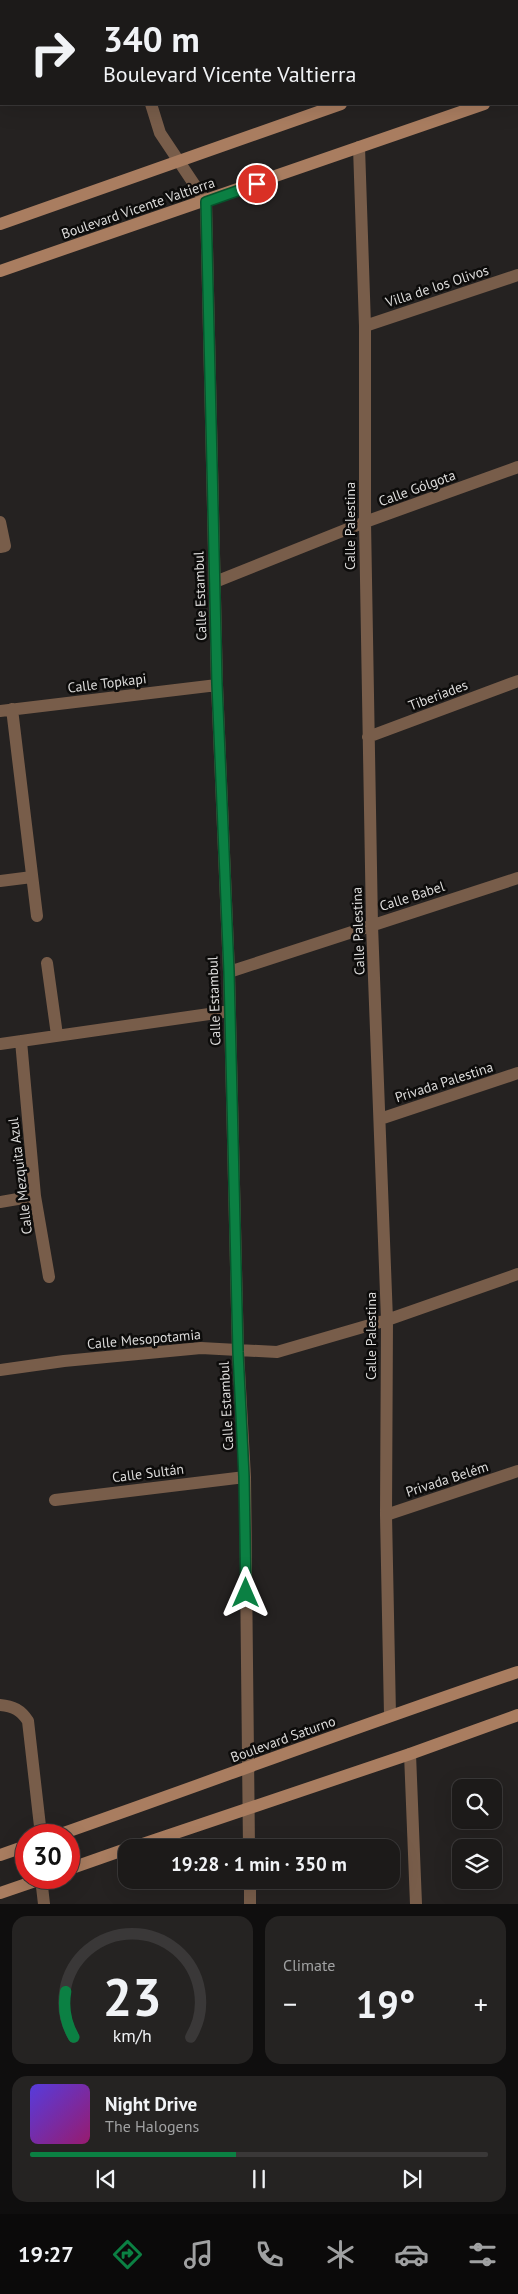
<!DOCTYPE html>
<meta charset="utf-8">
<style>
body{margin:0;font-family:"PT Sans",sans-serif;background:#252322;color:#f1f3f6;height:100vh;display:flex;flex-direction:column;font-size:19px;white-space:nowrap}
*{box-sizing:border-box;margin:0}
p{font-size:16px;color:#a0a1a2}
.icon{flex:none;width:28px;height:28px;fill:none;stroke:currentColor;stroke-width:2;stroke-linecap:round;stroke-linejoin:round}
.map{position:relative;height:1904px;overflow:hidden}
.details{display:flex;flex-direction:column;gap:12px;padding:12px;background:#0f0e0e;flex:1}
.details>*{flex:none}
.top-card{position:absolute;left:0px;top:0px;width:519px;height:105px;box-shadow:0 5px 20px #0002,0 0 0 1px #3a3838;background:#1c1a19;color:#f1f3f6;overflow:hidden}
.tools{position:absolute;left:452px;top:1779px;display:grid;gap:10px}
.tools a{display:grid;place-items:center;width:50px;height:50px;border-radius:10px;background:#1c1a19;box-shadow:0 5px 20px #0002,0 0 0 1px #3a3838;font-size:25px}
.speed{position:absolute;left:15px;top:1824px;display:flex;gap:10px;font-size:25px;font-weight:700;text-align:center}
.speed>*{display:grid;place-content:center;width:65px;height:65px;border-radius:50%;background:#1c1a19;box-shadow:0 5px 20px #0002,0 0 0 1px #3a3838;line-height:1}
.speed .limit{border:8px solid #d22;background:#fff;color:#111}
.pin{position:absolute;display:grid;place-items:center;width:42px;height:42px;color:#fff;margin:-21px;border:2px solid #fff;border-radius:50%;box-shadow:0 1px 5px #0007}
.me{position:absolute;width:55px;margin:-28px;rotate:0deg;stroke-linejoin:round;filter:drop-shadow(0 0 4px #0008)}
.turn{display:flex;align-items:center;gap:18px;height:105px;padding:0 20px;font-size:22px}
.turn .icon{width:65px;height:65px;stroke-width:2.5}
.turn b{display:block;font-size:35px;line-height:42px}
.big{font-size:38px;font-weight:800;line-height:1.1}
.details .widget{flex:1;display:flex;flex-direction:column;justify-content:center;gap:8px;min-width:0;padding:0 18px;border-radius:15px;background:#252322}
.details .dial{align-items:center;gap:0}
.dial svg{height:130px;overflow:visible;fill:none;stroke:#3a3838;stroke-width:7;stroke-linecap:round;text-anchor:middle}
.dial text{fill:#f1f3f6;stroke:none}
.song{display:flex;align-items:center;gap:15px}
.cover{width:60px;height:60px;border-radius:8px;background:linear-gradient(135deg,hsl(250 70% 55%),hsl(320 70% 35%))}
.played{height:5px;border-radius:2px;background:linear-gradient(90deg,#0b8043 45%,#3a3838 45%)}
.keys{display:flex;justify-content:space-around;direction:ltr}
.heat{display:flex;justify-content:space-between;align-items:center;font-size:28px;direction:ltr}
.details .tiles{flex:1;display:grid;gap:12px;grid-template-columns:1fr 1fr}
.widget:last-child{grid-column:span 2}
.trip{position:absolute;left:118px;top:1839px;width:282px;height:50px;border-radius:15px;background:#1c1a19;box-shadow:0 5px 20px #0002,0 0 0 1px #3a3838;font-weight:800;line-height:50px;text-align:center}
.dock{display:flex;height:80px;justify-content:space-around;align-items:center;background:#0b0a0a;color:#a0a1a2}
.dock .icon{width:35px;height:35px}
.dock .active{color:#0b8043}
.dock b{font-size:22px;color:#f1f3f6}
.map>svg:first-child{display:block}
</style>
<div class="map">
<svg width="518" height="1904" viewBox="0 0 518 1904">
<rect width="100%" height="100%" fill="#252221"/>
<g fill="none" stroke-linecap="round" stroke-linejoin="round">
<path stroke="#785d4a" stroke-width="12" d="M141 0V1
M359 0V1
M151 104 160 133 206 202 217 685 229 972 238 1352 245 1477 249 1848
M359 147 365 326V522L372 925 387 1320 386 1515 390 1715
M365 326 518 275
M0 522 5 546 0 547
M215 582 365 522 518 467
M12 709 37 916
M0 711 217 685
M368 737 518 681
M0 881 32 877
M47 963 57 1035
M229 972 518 878
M21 1041 35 1196 49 1277
M0 1044 230 1011
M380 1119 518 1073
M0 1202 35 1196
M0 1370 64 1361 201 1348 277 1352 387 1320 518 1274
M55 1500 245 1477
M386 1515 518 1471
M0 1705C13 1706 21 1710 28 1721L41 1835
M410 1754 416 1904
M41 1878 44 1904
M250 1880V1904"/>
<path stroke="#a97d60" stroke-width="12" d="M0 224 341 104
M0 271 484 104
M58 1835C212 1781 364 1724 518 1672
M131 1848 410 1754 518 1715
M0 1855 26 1846
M69 1869 126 1849
M0 1893 44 1878"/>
</g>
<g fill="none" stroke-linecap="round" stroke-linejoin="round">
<g stroke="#07532c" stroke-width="12">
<path id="route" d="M246 1593 244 1477 238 1352 229 972 217 684 206 202 257 184"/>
</g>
<use href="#route" stroke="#0b8043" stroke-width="9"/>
</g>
<g text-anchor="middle" stroke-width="5" stroke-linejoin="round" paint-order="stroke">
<g font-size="14" fill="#dcdbda" stroke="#0d0c0b">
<text transform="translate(138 208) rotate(-19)" y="5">Boulevard Vicente Valtierra</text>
<text transform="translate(437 286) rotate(-18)" y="5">Villa de los Olivos</text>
<text transform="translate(417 488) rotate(-20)" y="5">Calle Gólgota</text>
<text transform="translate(350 526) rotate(-90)" y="5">Calle Palestina</text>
<text transform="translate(200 596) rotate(-92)" y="5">Calle Estambul</text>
<text transform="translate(107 683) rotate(-7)" y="5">Calle Topkapi</text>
<text transform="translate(438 695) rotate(-21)" y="5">Tiberiades</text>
<text transform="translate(412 896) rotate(-18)" y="5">Calle Babel</text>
<text transform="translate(358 931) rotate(-92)" y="5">Calle Palestina</text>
<text transform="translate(214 1001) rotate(-92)" y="5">Calle Estambul</text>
<text transform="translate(444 1082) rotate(-18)" y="5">Privada Palestina</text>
<text transform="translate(20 1176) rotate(-97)" y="5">Calle Mezquita Azul</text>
<text transform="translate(371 1336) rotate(-90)" y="5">Calle Palestina</text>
<text transform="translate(144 1339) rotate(-5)" y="5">Calle Mesopotamia</text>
<text transform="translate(226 1406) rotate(-93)" y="5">Calle Estambul</text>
<text transform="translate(148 1473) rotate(-7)" y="5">Calle Sultán</text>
<text transform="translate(447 1479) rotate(-18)" y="5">Privada Belém</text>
<text transform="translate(283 1739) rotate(-20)" y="5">Boulevard Saturno</text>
</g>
</g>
</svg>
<div class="tools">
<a><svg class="icon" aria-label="search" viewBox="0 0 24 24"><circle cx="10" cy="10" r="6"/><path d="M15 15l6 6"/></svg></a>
<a><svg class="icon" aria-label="layers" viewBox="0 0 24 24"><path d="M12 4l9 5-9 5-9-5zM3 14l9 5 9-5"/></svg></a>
</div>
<div class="speed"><div class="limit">30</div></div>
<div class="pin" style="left:257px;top:184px;background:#d93025"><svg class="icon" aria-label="arrive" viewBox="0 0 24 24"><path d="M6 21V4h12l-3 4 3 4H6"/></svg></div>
<svg class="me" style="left:246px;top:1593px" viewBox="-20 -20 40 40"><path d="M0-17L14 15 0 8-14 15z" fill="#0b8043" stroke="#fff" stroke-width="4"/></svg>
<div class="trip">19:28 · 1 min · 350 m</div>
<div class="top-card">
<div class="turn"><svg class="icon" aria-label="right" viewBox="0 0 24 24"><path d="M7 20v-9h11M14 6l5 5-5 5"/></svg><div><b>340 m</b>Boulevard Vicente Valtierra</div></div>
</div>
</div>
<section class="details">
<div class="tiles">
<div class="widget dial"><svg viewBox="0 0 100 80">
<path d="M14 69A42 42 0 1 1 86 69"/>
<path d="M14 69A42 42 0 0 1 9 41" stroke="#0b8043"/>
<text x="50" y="56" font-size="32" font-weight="700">23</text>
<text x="50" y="72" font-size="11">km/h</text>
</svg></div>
<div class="widget"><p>Climate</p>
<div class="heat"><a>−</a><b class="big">19°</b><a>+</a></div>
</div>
<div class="widget">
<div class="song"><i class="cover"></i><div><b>Night Drive</b><p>The Halogens</p></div></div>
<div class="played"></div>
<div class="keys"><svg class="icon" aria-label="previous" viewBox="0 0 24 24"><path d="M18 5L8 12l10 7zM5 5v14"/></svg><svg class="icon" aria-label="pause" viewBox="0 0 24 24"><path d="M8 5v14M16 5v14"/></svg><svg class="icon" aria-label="next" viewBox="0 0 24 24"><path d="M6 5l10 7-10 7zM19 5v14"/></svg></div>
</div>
</div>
</section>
<nav class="dock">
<b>19:27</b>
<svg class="icon active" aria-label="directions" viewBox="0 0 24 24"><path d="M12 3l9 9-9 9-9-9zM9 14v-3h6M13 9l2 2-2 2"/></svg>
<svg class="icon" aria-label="music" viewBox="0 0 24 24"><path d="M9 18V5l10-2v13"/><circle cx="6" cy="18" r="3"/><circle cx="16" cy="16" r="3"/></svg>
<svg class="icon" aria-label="phone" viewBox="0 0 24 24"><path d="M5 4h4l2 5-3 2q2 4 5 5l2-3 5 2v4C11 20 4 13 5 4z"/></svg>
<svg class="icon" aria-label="climate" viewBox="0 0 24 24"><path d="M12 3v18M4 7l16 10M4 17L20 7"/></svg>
<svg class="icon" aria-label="car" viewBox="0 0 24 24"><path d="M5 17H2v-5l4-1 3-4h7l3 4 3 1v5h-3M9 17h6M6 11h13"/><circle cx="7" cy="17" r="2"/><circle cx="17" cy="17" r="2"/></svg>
<svg class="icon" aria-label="filters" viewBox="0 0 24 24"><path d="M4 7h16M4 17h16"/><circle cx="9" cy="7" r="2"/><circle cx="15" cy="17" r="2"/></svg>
</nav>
